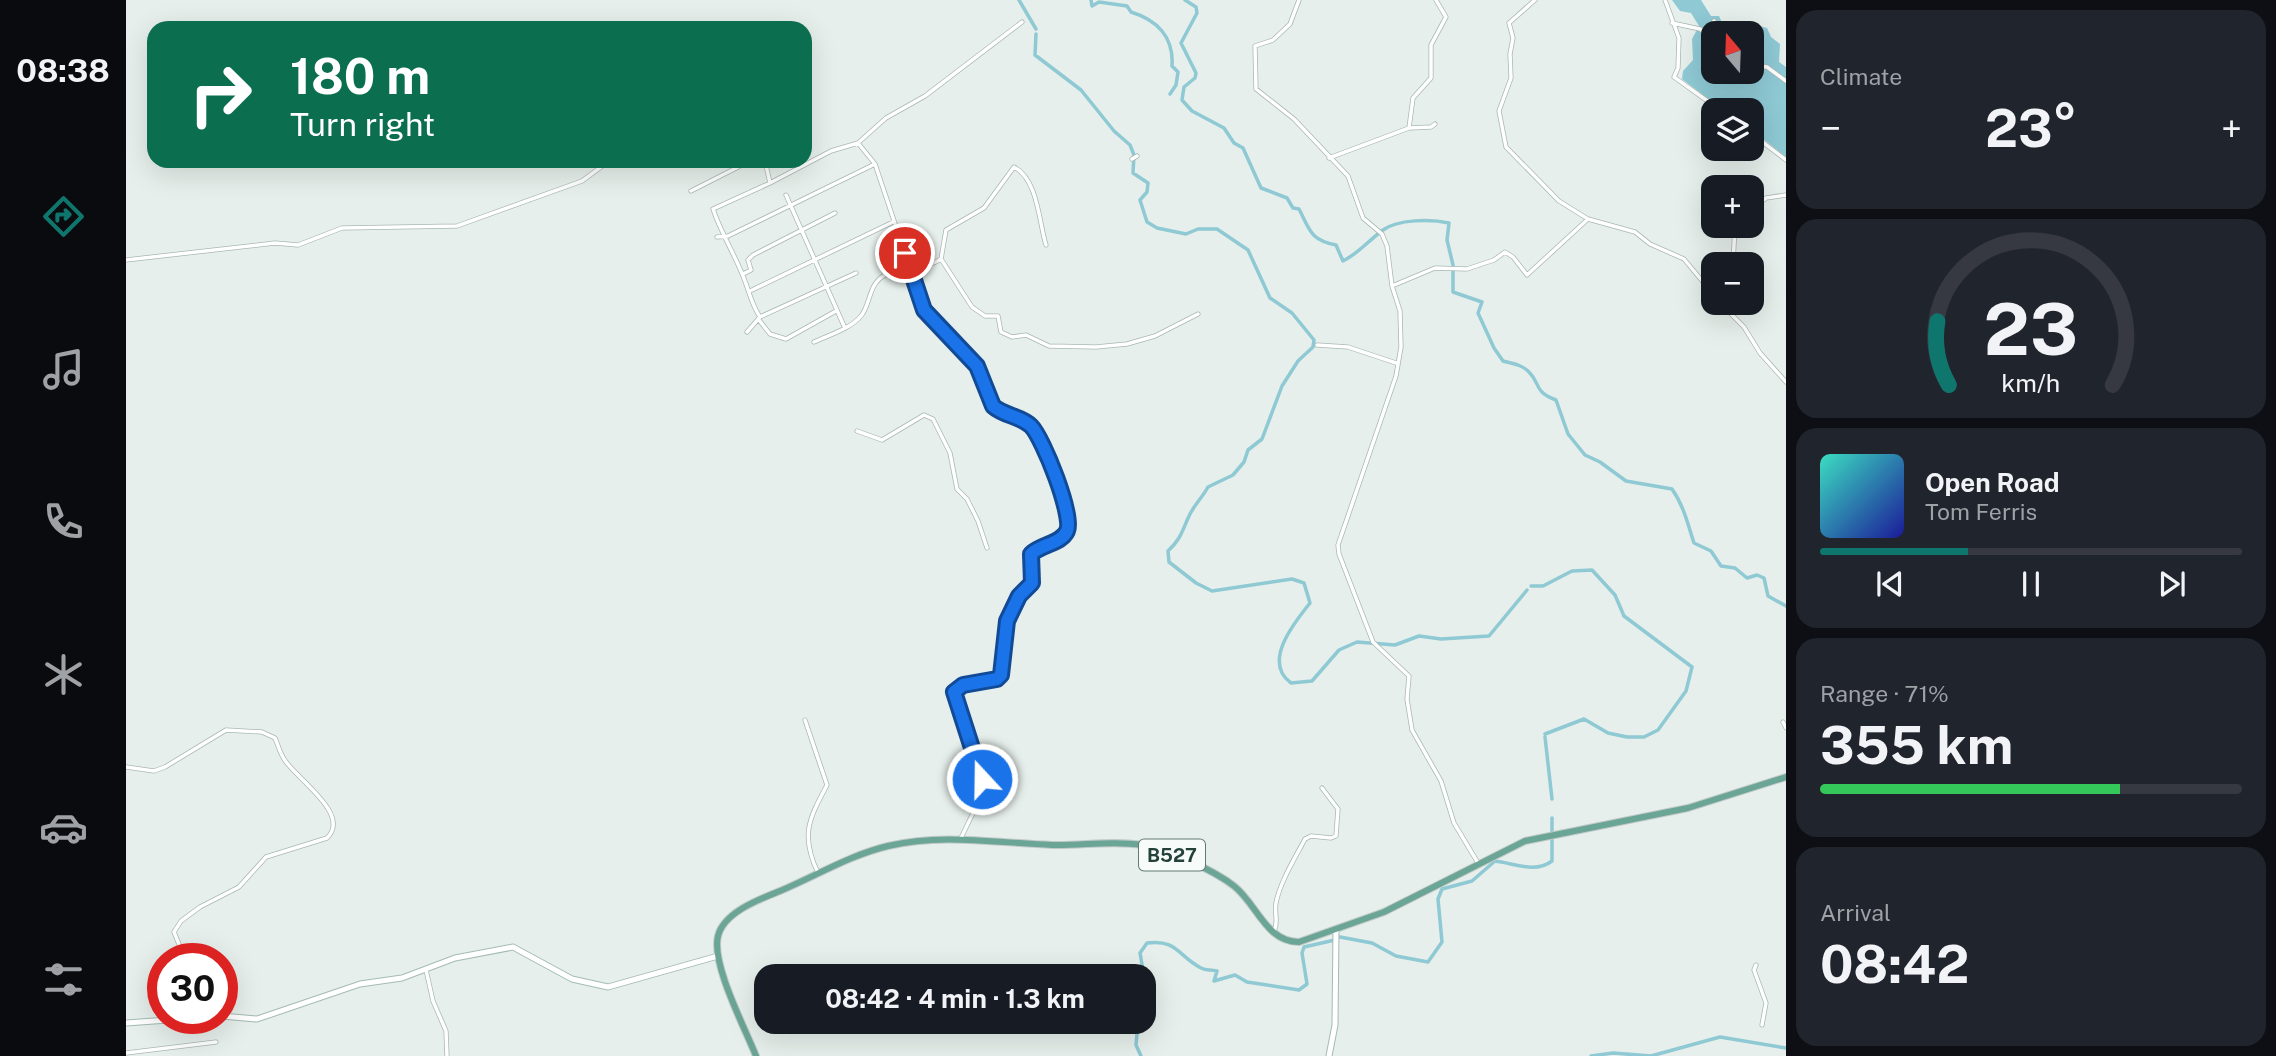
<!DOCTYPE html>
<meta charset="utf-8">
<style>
body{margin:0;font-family:"Public Sans",sans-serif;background:#20242c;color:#f1f3f6;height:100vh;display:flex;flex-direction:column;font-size:26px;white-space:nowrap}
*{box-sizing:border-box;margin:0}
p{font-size:23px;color:#9ea1a6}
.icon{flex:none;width:38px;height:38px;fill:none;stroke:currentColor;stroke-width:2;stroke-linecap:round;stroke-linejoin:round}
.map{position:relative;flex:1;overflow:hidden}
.drawer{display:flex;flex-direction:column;gap:10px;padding:10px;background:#0d0f14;width:490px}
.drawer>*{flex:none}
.banner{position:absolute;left:21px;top:21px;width:665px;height:147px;border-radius:21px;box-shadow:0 7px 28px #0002;background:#0b6e4f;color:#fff;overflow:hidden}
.needle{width:46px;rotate:341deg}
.controls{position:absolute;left:1575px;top:21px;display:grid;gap:14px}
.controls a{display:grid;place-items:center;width:63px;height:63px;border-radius:14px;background:#171b24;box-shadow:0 7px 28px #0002;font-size:35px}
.speed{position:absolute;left:21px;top:943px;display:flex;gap:14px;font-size:35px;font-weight:700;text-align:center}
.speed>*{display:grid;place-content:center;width:91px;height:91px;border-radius:50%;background:#171b24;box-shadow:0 7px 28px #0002;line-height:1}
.speed .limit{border:10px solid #d22;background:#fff;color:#111}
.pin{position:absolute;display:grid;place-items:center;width:60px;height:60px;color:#fff;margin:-30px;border:4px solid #fff;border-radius:50%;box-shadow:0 2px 7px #0007}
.me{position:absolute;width:77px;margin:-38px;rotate:339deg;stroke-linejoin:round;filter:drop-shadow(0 0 5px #0008)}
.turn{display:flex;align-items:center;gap:24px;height:147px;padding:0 28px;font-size:32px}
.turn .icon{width:91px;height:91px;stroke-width:2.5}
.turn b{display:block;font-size:49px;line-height:60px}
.big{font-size:52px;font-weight:700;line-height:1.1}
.drawer .tile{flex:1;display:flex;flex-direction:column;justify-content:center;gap:10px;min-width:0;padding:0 24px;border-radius:21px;background:#20242c}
.drawer .dial{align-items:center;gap:0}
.dial svg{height:182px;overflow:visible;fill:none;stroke:#363941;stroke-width:7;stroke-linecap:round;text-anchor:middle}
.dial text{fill:#f1f3f6;stroke:none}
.song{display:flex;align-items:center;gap:21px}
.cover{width:84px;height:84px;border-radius:10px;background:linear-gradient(135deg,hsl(170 70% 55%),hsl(240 70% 35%))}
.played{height:7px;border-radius:4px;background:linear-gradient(90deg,#0f766e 35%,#363941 35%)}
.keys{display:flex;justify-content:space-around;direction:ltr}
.heat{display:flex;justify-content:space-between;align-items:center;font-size:38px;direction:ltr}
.charge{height:10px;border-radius:5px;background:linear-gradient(90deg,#34c759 71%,#363941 0)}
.trip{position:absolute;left:628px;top:964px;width:402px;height:70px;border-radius:21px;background:#171b24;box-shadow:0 7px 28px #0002;font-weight:700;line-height:70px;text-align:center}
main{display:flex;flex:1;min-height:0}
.tab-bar{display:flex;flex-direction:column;width:126px;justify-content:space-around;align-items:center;background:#090b0e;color:#9ea1a6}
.tab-bar .icon{width:49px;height:49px}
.tab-bar .active{color:#0f766e}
.tab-bar b{font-size:32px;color:#f1f3f6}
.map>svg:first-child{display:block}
</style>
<main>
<nav class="tab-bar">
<b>08:38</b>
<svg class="icon active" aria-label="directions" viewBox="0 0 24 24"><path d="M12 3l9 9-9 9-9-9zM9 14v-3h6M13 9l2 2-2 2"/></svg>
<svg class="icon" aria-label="music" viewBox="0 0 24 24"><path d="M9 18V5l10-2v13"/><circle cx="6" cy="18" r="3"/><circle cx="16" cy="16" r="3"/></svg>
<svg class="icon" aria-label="phone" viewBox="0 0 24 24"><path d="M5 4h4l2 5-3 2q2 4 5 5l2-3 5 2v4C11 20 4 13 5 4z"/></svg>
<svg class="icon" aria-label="climate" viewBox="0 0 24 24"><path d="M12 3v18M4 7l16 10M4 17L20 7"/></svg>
<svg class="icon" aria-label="car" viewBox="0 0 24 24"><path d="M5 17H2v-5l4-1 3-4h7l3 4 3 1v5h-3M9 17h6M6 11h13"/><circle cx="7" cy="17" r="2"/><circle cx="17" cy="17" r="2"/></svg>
<svg class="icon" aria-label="filters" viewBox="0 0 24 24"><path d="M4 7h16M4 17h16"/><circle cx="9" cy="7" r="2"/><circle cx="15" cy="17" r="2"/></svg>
</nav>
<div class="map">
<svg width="1660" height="1056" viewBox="0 0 1660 1056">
<rect width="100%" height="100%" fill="#e6efeb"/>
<path fill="#8ec9d4" d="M1546 0H1575L1585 16H1593L1597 25 1605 27 1603 33H1587V72H1626V33H1614L1623 23 1641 28 1645 37 1654 44 1653 62 1660 67V157L1626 130V110H1597L1556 79 1557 71 1567 60 1566 39 1573 26 1565 13 1554 11Z"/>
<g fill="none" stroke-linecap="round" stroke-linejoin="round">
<path stroke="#8ec9d4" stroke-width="3.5" d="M893 0 910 29
M965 0 966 6 973 2 1001 6 1005 12C1031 20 1048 37 1046 66L1052 72 1050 85 1044 94
M1059 0 1070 7 1071 13 1055 43 1070 73 1069 78 1058 87 1056 100 1066 111 1098 128 1108 143 1117 148 1135 188 1161 198 1167 208 1173 209C1184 230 1184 240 1210 245L1217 261C1233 253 1242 241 1257 230 1272 219 1305 219 1323 223L1321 240 1327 265V292L1356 302 1352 313 1368 348 1377 361C1387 364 1395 364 1403 372 1415 384 1407 391 1430 400L1442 434 1459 455 1474 462 1500 481 1546 489C1558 506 1562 525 1568 543L1585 551 1595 566 1609 568 1621 578 1631 575 1638 578 1642 596 1660 606
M910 34 909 55 955 90 988 131 1004 145 1008 155 1007 173 1022 183 1021 192 1014 200 1021 222 1031 228 1060 234 1072 229H1091L1122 250 1144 298 1166 313 1188 340 1187 347 1172 361 1156 386 1136 439 1122 450 1118 462 1107 475 1082 487C1076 498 1068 505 1063 516 1056 531 1055 539 1042 551L1043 562 1070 583 1086 591 1166 579 1178 583 1184 603C1168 623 1136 662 1165 683L1186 681 1213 650 1231 642 1269 645 1293 636 1315 639 1363 636 1401 590
M1405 586H1417L1446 571 1466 570 1489 595 1498 616 1566 667 1560 691 1532 730 1518 737H1501L1482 733 1458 719 1419 734
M1419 737 1426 799
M1214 937 1246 943 1270 956 1302 962 1316 942 1312 899 1316 889 1346 881 1369 861C1388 863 1409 874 1426 861V818
M1018 976 1014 953 1021 943C1051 939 1052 956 1075 968 1081 971 1084 969 1091 971L1088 981 1109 975 1121 982 1173 990 1181 984 1176 953 1178 947 1209 940
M1018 977 1022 1000 1018 1008
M1012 1022 1010 1045 1015 1056
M1465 1056 1487 1053 1525 1056 1594 1037 1660 1048"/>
<g stroke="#a8b8b2" stroke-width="5">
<path id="street" d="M1173 0 1164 24 1147 40 1129 46 1130 89 1168 119 1222 176 1237 218 1256 234 1261 246 1266 286 1274 311 1275 347 1270 376 1212 545 1213 554 1247 642 1283 676 1281 699 1286 730 1315 781 1328 823 1352 863
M1539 0 1553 38 1552 68 1548 77 1594 110
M1588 21 1595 33
M1546 23 1574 29 1587 39
M1626 65 1641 67 1660 81
M1283 128 1305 127 1309 124
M1626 134 1660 160
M732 143 760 118 799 96 896 22
M1203 158 1283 128 1287 98 1305 78V45L1320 17 1310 0
M1006 159 1011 156
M639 161 644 183
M565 191 624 161
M660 195 718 326
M1626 209 1640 198 1660 195
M1462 219 1509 232 1524 244 1558 259 1587 294
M591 237 602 236 749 164
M815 259 846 307 859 316H872L875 332 886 337 900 335 923 346 970 347 1001 344 1029 336 1072 314
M0 260 149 243 172 245 216 228 331 226 456 181 483 161
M1607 264 1609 226
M617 274 625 270 622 260 627 255 709 213
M1266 286 1309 268 1341 269 1368 260 1379 252 1387 257 1401 275 1462 219 1433 201 1380 147 1373 111 1385 78 1384 54 1387 38 1383 23 1409 0
M624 291 767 222
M1594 303 1618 327 1634 353 1660 382
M634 317C625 304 623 290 617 276 608 253 595 233 587 209L644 183 705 151 732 143 749 164 798 310 851 366 867 406C878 416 895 416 905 426 921 442 945 511 940 532L905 554 907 583 893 596 881 621 875 675C863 687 840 678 828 692L856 779 849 809 834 840
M633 320 644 334 660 339 710 311
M621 332 634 317 730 273
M688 342C703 335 724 329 735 316 745 304 742 284 759 275 776 265 799 270 815 259L820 230 858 208 888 167C912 179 913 223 920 245
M1191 345 1222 347 1270 363
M731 431 756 440 798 415 807 419 824 453 831 489 841 499 852 521 861 548
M679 720 701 785C683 819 674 835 692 873
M1657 722 1660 728
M0 767 28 771 39 767 100 730 136 732 149 738C152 745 154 753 158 759 169 778 226 814 201 838L140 857 113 887 74 907 55 921 48 932 59 959
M1148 932C1153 921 1148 914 1150 903 1154 882 1169 858 1179 839L1185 836 1205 838 1210 836 1212 809 1196 788
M1630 965 1628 970 1640 1003 1636 1025
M300 970 307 1001 320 1031 321 1056
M0 1053 90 1042"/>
</g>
<g stroke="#a4bbb3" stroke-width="7">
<path id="secondary" d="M96 1016 131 1019 234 984 276 978 329 958 387 947 446 979 482 987 592 956
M0 1023 70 1018
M1203 1056 1209 1025 1210 930"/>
</g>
<g stroke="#c2cac8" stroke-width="8">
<path id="primary" d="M630 1056C619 1028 585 964 592 936 598 912 634 899 654 891 690 876 724 855 762 846 816 833 871 843 926 845 955 846 987 840 1016 845 1040 848 1089 871 1108 886 1131 904 1140 942 1173 942L1258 912 1399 841 1562 808 1660 777"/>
</g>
<use href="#street" stroke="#fff" stroke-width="3.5"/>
<use href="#secondary" stroke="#fff" stroke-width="5"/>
<use href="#primary" stroke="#6aa596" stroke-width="6"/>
</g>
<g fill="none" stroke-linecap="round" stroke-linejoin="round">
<g stroke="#114b97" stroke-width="18">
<path id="route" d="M779 253 798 310 851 366 867 406C878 416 895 416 905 426 917 438 948 516 941 531 935 544 915 544 905 554L906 583 893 596 881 621 875 675 871 679 837 685 828 692 856 779"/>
</g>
<use href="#route" stroke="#1a73e8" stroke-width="12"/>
</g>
<g text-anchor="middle" stroke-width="5" stroke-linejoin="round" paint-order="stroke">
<rect fill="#f7fbf9" stroke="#637a73" stroke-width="2" x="1013" y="839.5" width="66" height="31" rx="5"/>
<g font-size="19" font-weight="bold" fill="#24423a">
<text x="1046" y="862">B527</text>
</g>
</g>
</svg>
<div class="controls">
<a><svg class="needle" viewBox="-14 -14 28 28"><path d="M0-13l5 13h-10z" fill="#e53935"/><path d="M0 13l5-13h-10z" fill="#9ea1a6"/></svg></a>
<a><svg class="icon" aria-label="layers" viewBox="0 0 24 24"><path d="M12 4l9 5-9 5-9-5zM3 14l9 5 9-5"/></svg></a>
<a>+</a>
<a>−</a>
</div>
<div class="speed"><div class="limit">30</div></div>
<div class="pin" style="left:779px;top:253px;background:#d93025"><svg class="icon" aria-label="arrive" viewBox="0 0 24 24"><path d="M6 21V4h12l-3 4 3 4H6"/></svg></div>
<svg class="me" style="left:856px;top:779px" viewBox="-20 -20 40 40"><circle r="17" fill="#1a73e8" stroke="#fff" stroke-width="3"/><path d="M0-11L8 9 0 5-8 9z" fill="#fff"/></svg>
<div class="trip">08:42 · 4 min · 1.3 km</div>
<div class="banner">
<div class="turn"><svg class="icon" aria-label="right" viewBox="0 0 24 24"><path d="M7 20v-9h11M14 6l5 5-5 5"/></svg><div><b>180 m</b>Turn right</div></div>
</div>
</div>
<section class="drawer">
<div class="tile"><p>Climate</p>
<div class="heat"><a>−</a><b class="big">23°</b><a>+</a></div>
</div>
<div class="tile dial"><svg viewBox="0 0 100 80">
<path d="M14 69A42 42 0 1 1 86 69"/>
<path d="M14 69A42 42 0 0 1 9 41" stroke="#0f766e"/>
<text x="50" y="56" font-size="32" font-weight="700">23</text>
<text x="50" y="72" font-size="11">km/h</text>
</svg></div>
<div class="tile">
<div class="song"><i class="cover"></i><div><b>Open Road</b><p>Tom Ferris</p></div></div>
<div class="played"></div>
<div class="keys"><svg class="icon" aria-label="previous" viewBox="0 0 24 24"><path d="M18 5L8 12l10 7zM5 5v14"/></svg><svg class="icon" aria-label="pause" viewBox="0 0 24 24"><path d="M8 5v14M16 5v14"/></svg><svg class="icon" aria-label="next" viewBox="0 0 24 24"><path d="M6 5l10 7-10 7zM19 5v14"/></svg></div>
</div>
<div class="tile"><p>Range · 71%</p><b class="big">355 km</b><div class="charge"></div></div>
<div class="tile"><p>Arrival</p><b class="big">08:42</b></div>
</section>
</main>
